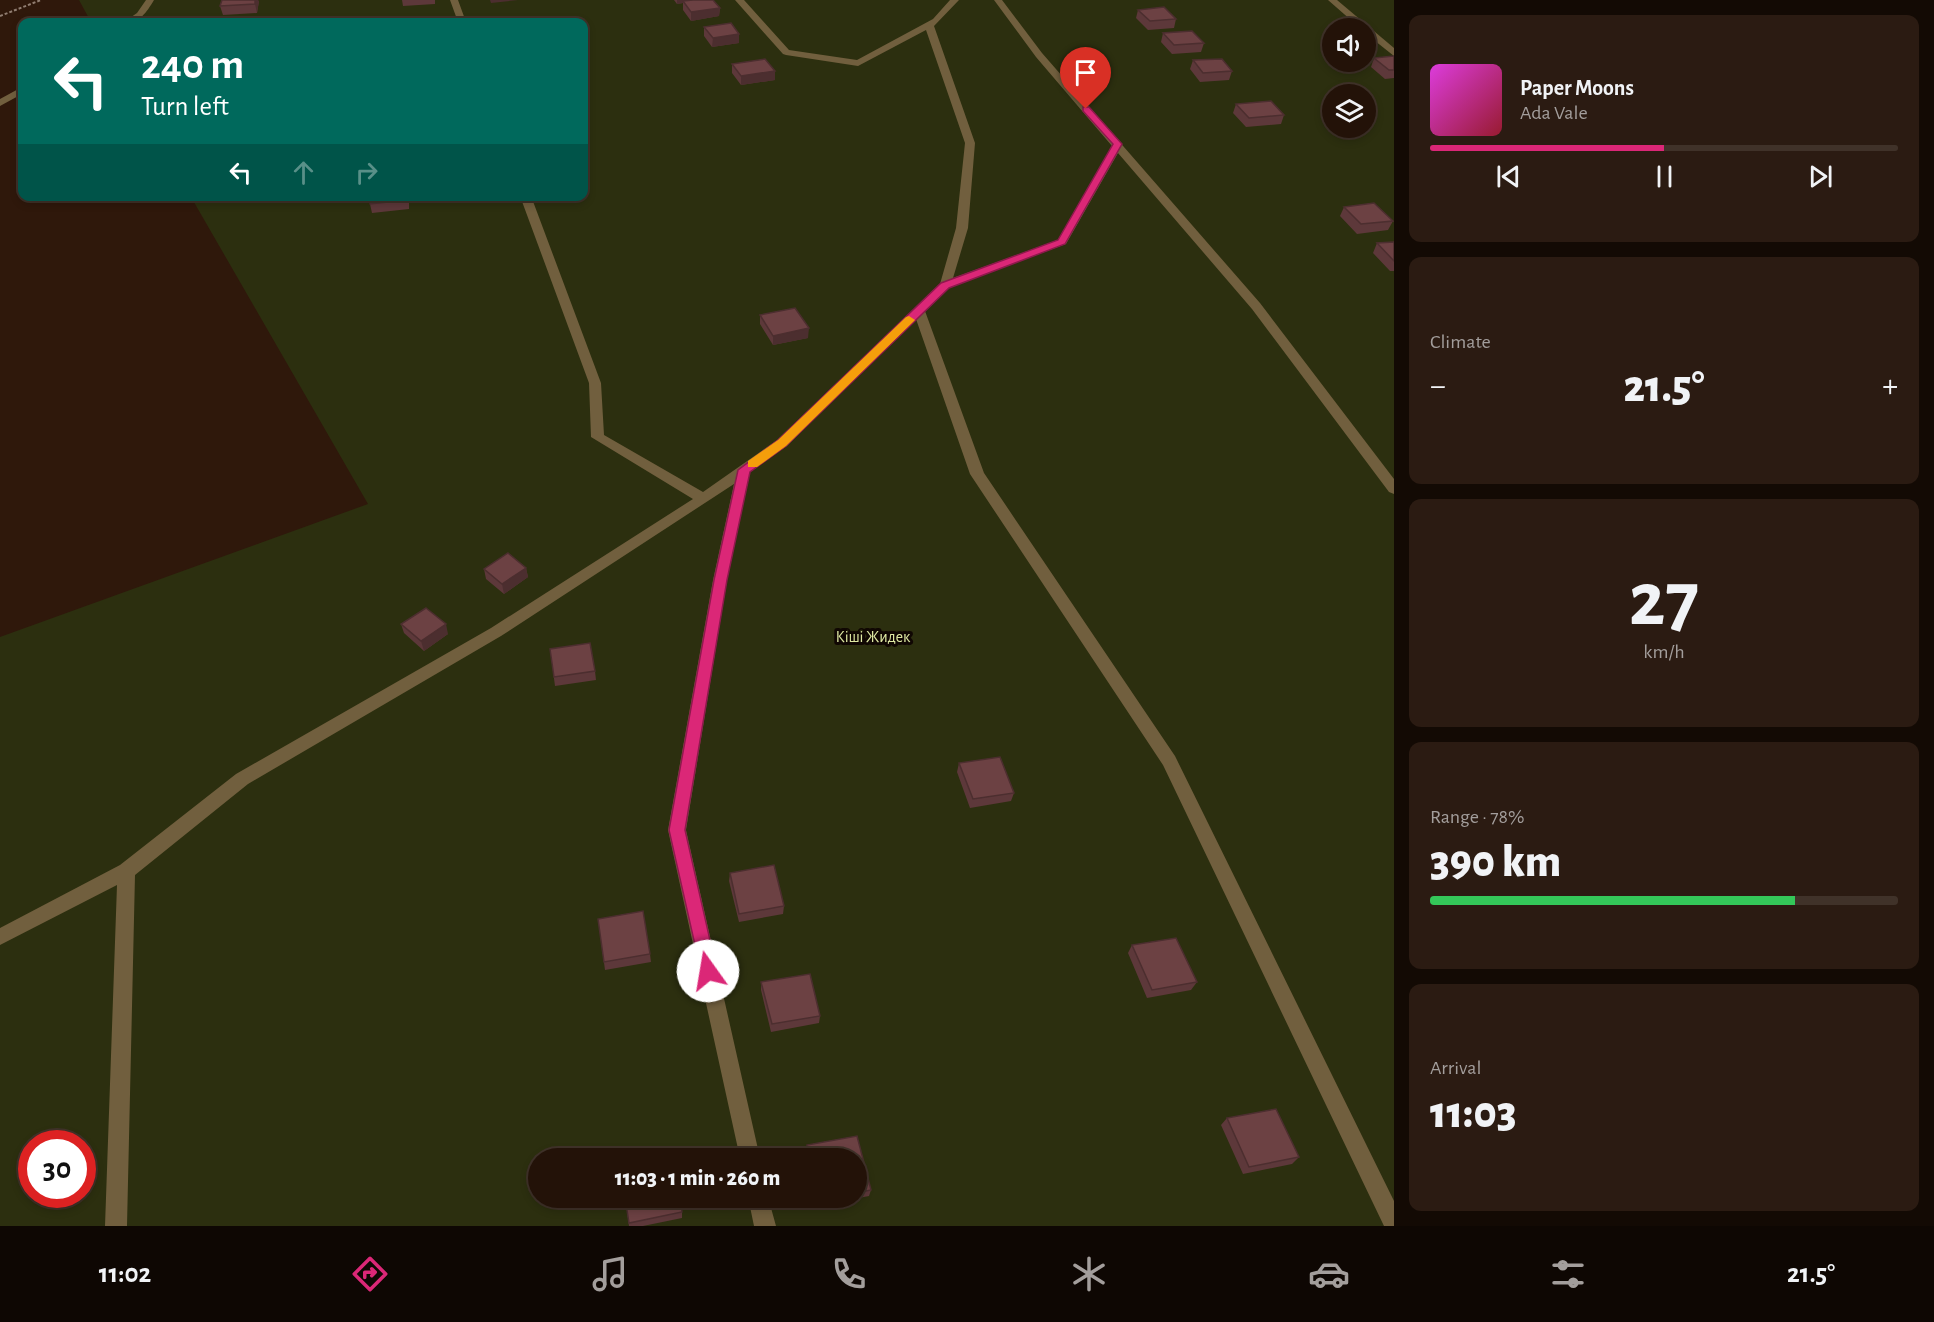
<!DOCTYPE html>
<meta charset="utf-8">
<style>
body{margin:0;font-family:"Alegreya Sans",sans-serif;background:#2b1b12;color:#f1f3f6;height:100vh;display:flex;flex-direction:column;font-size:22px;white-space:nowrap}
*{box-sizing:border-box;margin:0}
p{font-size:20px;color:#a39e9c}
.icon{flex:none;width:33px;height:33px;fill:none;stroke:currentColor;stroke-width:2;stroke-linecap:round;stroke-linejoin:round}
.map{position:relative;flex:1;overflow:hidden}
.sheet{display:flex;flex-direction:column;gap:15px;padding:15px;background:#130a04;width:540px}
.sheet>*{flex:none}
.top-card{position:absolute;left:18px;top:18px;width:570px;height:183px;border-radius:12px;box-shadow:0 3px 9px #0003,0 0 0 2px #403229;background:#00695c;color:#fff;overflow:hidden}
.fabs{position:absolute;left:1322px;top:18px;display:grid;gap:12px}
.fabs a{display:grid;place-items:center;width:54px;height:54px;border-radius:50%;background:#231208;box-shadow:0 3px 9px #0003,0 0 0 2px #403229;font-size:30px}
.speed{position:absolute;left:18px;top:1130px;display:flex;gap:12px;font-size:30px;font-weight:700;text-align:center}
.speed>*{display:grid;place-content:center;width:78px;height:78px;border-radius:50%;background:#231208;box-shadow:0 3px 9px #0003,0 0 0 2px #403229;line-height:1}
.speed .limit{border:9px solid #d22;background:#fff;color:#111}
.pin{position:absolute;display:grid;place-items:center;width:51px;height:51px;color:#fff;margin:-62px -26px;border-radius:50% 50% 50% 0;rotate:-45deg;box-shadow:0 0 6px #0007}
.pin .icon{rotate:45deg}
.me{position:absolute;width:66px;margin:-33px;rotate:347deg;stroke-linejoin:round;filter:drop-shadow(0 0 4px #0008)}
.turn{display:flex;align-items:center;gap:21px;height:126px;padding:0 24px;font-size:27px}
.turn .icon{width:78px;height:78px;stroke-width:2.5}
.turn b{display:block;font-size:42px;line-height:51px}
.lanes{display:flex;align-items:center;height:57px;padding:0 24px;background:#0003;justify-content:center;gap:30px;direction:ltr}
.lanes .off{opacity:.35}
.big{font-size:45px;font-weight:800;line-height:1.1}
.sheet .card{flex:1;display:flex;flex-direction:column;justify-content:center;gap:9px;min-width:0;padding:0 21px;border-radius:12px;background:#2b1b12}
.sheet .dial{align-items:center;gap:0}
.dial b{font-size:78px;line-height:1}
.song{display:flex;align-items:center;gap:18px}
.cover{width:72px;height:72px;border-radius:9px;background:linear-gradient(135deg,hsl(300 70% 55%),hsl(350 70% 35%))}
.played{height:6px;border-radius:3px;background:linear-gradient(90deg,#db2777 50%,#403229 50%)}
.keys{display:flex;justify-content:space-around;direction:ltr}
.heat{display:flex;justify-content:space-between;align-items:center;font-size:33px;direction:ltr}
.charge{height:9px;border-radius:4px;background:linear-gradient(90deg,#34c759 78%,#403229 0)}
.trip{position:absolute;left:528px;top:1148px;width:339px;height:60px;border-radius:30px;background:#231208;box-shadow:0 3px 9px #0003,0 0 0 2px #403229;font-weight:800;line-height:60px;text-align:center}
.tabs{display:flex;height:96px;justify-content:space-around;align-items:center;background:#0e0703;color:#a39e9c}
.tabs .icon{width:42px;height:42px}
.tabs .current{color:#db2777}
.tabs b{font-size:27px;color:#f1f3f6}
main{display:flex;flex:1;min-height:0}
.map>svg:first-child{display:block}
</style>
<main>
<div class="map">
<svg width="1394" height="1226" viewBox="0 0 1394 1226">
<rect width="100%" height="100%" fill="#2f180b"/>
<path fill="#2c2f0f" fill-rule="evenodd" d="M79 0H1394V1226H0V637L368 504 191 197 584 196V22H91ZM1332 28H1365V62H1332ZM1332 94H1365V128H1332ZM32 1143H82V1194H32ZM538 1158H856V1197H538Z"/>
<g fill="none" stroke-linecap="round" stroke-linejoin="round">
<path stroke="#907d71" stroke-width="2" stroke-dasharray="3 2" stroke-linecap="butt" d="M0 16 41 0"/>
<path fill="#715f3e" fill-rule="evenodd" d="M146 0H154C146 13 141 22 124 22L137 13Z
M450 0H458L466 22H458Z
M735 0H744L789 50 857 60 933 19 950 0H959L934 26 975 143 968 228 953 278 1058 240 1112 146 1036 57 994 0H1002L1042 53 1260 303 1394 479V494L1389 492 1252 309 1118 153 1066 244 949 287 925 311 984 473 1175 756 1394 1201V1226H1384L1163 765 970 474 916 319 787 446 750 472 727 580 686 830 760 1158H740L668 830 713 580 734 484 501 636 248 784 135 875 127 1226H105L117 885 0 945V928L120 865 236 774 491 628 693 499 591 437 589 383 520 196H531L601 383 604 435 703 492 777 440 940 284 956 228 965 143 926 30 858 66 786 55 783 54Z
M1328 0H1337L1394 48V56L1365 33V28H1360Z
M22 87V94L0 106V99Z
M748 1197H768L776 1226H754Z"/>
</g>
<path fill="#5d383a" d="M402 0H435V4L403 6Z
M674 0H713L720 8 719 16 691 21 683 10V3L677 4Z
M259 1 257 13 223 15 220 6Z
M1138 10 1176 19 1174 28 1148 30 1136 18Z
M704 27 739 43 712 47 704 36Z
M1163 33 1204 43 1201 52 1172 54 1161 42Z
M1394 56V78L1385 79 1371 67 1374 58Z
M1193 60 1232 71 1229 80 1200 82 1190 69Z
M732 64 775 71V80L741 85 732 73Z
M1236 104 1284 115 1281 124 1246 127 1233 113Z
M370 196H409V209L372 213 370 204Z
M1344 207 1393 221 1388 230 1357 234 1340 216Z
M1394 242V271H1390L1373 253 1377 243Z
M760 315 808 338 773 345 760 324Z
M526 568 528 577 504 594 486 579 484 569Z
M401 624 448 634 424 651 404 633Z
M550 649 595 671 596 680 555 686Z
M959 763 1014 793 1011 801 970 808 957 772Z
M730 873 784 906 783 914 739 922 729 881Z
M598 919 650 954 651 962 605 970Z
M1132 945 1197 982 1191 990 1147 998 1128 953Z
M761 982 820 1016 819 1023 771 1032 761 990Z
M1227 1118 1299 1157 1292 1164 1243 1174 1221 1125Z
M857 1136 871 1190 869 1196 818 1206 816 1197H856V1158H807L806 1152 807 1145Z
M625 1197 682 1212V1218L643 1226H629Z"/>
<path fill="#4c2e2f" d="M255 0H258L259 1 257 13 255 4Z
M490 0H518L491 3Z
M677 0H705L683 1V3L677 4Z
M720 8 719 16 691 21V12Z
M739 34V43L712 47 713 38Z
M775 71V80L741 85V76Z
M809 328 808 338 773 345V336Z
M526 568 528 577 504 594 502 584Z
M446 624 448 634 424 651 421 641Z"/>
<path fill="#6c4143" stroke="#4c2e2f" stroke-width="1.5" d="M222 0H255V4L220 6Z
M693 0H713L720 8 691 12 683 1Z
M1164 7 1176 19 1150 21 1138 10Z
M731 23 739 34 713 38 704 27Z
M1192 31 1204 43 1174 45 1163 33Z
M1394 56V70H1389L1374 58Z
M765 59 775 71 741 76 732 64Z
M1222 59 1232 71 1203 73 1193 60Z
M1271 101 1284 115 1249 118 1236 104Z
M370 196H407V200L370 204Z
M1374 203 1393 221 1361 224 1344 207Z
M1394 242V261L1377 243Z
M795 308 809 328 773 336 760 315Z
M508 553 526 568 502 584 484 569Z
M426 608 446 624 421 641 401 624Z
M590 643 595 671 554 677 550 649Z
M1000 757 1014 793 973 799 959 763Z
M774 865 784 906 739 914 730 873Z
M643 911 650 954 604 962 598 919Z
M1176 938 1197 982 1152 990 1132 945Z
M810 974 820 1016 772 1024 761 982Z
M1276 1109 1299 1157 1249 1167 1227 1118Z
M857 1136 871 1190 856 1193V1158H810L807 1145Z
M625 1197H680L682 1212 629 1223Z
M819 1197H835L820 1200Z"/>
<path fill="#db2777" stroke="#8e194d" stroke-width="1.5" d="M1083 107H1089L1122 144 1065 244 949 288 786 446 750 472 727 580 685 830 717 971 714 976 708 979 702 976 669 830 714 580 738 470 778 440 941 283 1058 240 1113 144 1083 111Z"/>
<path fill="#f59e0b" d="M909 316 915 320 913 322 786 446 757 467H748V461L778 440 906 317Z"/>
<g text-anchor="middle" stroke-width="6" stroke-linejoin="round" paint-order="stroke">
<g font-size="16" fill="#dfe9a3" stroke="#100703">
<text x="873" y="642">Кіші Жидек</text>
</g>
</g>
</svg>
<div class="fabs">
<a><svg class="icon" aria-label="sound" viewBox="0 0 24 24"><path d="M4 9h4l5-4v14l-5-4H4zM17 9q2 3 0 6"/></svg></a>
<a><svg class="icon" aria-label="layers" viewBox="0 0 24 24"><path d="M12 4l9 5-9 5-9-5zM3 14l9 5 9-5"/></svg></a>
</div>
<div class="speed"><div class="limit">30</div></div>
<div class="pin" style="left:1086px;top:109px;background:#d93025"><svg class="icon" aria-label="arrive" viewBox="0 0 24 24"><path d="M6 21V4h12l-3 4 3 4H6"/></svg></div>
<svg class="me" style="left:708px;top:971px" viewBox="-20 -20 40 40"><circle r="19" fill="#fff"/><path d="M0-13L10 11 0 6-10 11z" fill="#db2777"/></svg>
<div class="trip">11:03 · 1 min · 260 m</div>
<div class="top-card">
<div class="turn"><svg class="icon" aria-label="left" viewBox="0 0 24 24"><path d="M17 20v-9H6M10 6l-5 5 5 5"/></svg><div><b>240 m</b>Turn left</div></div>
<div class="lanes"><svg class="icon" aria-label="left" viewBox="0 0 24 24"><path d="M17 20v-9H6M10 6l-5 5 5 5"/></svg><svg class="icon off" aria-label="ahead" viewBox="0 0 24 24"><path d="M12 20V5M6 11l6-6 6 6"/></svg><svg class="icon off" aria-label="right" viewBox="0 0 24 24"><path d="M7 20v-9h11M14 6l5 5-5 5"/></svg></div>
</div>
</div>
<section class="sheet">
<div class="card">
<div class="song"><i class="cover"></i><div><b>Paper Moons</b><p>Ada Vale</p></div></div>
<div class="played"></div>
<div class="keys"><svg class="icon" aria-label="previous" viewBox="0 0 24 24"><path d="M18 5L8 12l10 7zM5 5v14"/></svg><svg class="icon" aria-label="pause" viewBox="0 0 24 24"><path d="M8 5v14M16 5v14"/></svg><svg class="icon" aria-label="next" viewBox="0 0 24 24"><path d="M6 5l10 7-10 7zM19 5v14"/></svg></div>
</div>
<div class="card"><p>Climate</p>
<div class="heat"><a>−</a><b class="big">21.5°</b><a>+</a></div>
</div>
<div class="card dial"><b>27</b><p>km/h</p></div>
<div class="card"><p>Range · 78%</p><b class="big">390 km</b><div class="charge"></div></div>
<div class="card"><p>Arrival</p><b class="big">11:03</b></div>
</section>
</main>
<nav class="tabs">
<b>11:02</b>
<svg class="icon current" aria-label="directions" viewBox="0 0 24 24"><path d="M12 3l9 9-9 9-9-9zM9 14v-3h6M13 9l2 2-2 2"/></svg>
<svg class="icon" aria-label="music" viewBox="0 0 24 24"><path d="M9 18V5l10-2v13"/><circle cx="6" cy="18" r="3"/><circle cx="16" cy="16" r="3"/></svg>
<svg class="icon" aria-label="phone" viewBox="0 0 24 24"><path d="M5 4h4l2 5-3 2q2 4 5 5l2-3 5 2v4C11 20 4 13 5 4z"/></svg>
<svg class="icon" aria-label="climate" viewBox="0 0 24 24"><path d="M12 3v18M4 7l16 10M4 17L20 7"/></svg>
<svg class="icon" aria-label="car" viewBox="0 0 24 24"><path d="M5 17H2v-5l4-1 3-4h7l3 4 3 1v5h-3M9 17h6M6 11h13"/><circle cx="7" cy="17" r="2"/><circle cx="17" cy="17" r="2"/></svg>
<svg class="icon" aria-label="filters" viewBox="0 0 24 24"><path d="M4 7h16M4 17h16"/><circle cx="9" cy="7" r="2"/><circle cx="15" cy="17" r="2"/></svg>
<b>21.5°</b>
</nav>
